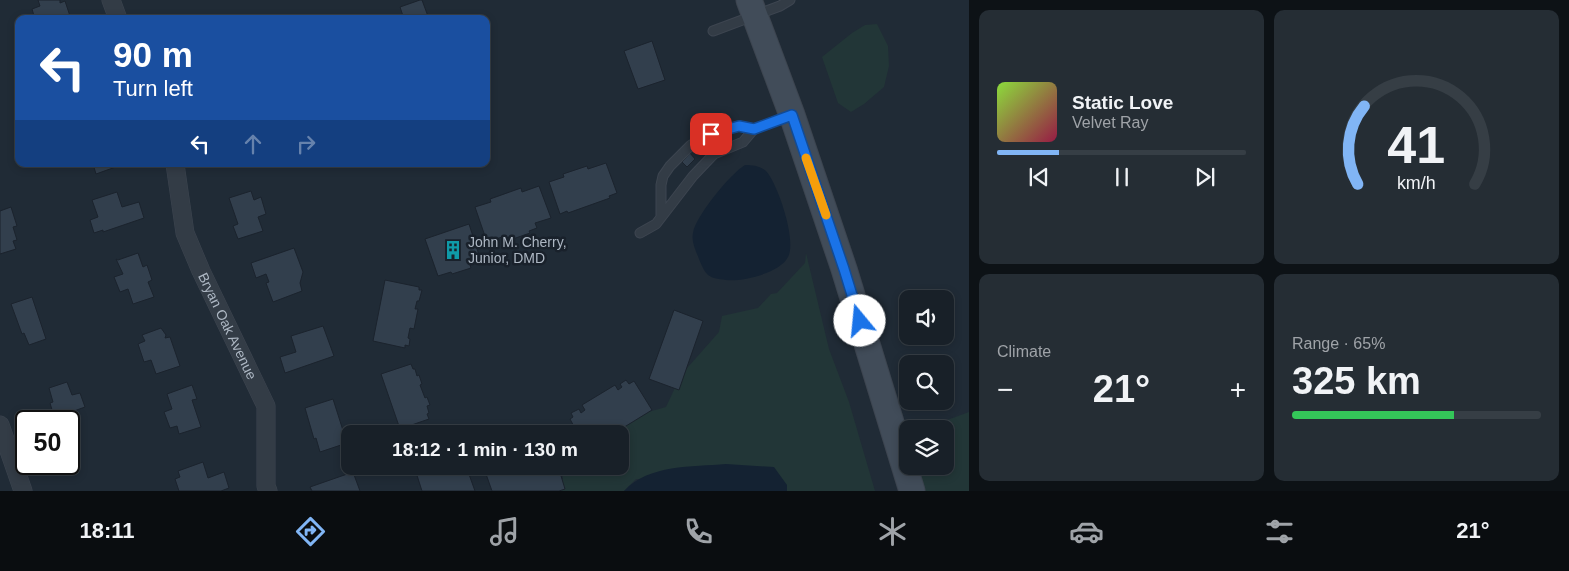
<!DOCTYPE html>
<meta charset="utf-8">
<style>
body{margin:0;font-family:Arial,sans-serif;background:#252d34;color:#f1f3f6;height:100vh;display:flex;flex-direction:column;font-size:19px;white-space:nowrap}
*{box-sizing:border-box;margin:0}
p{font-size:16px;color:#9fa3a8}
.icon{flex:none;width:28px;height:28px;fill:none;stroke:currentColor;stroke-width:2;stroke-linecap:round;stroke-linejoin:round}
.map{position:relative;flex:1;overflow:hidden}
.side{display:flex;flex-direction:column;gap:10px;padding:10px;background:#0d1216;width:600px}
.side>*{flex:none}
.banner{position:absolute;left:15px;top:15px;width:475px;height:152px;border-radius:10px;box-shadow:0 2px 8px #0003,0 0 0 1px #363e45;background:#1a4fa0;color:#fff;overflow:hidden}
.buttons{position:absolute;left:899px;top:290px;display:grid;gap:10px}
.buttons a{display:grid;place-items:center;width:55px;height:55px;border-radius:10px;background:#182028;box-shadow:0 2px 8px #0003,0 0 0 1px #363e45;font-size:25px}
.speed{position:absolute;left:15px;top:410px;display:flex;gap:10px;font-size:25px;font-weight:700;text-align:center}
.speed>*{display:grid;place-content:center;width:65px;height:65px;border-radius:50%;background:#182028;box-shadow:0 2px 8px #0003,0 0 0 1px #363e45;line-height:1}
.speed .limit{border:2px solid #111;border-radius:8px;background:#fff;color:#111}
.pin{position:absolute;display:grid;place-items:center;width:42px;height:42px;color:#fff;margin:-21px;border-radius:10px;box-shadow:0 2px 8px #0006}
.me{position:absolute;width:55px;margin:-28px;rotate:343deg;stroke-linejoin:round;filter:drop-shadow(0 0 4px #0008)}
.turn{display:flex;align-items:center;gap:18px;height:105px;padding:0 15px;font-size:22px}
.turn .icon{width:65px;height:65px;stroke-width:2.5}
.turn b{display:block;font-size:35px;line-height:42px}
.lanes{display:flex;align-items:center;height:48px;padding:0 15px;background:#0003;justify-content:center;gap:25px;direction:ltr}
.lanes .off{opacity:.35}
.big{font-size:38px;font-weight:700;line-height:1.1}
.side .widget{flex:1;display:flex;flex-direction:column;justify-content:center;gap:8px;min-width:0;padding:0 18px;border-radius:10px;background:#252d34}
.side .dial{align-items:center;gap:0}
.dial svg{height:130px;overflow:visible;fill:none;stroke:#363e45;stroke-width:7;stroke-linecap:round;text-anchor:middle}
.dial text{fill:#f1f3f6;stroke:none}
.song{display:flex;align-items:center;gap:15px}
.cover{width:60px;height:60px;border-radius:8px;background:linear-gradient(135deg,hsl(90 70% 55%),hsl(340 70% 35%))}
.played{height:5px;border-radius:2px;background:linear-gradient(90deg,#81b5f5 25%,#363e45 25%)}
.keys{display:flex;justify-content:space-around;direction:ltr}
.heat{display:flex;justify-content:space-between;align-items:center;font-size:28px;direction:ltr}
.charge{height:8px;border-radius:4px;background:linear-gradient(90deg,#34c759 65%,#363e45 0)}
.side .tiles{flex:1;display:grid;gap:10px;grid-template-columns:repeat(2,1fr)}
.trip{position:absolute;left:341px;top:425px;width:288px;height:50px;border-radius:10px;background:#182028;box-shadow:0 2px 8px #0003,0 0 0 1px #363e45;font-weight:700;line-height:50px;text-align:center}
.tabs{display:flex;height:80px;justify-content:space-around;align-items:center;background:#0a0d10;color:#9fa3a8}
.tabs .icon{width:35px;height:35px}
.tabs .current{color:#81b5f5}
.tabs b{font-size:22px;color:#f1f3f6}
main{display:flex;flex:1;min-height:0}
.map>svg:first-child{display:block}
</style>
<main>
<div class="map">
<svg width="969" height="491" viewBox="0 0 969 491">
<rect width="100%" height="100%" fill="#202b36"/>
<path fill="#223637" d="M877 24 888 46 889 66 884 87 864 104 851 112 838 103 822 57 852 33 865 25Z
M806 253 829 349 849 402 875 491H787V485L636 479 624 491H551L563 479 561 466H620V434H570L666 407 681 375 719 332 722 316 758 308 771 294 777 293 805 263Z
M969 412V491H921L914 466H945V429H923Z"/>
<path fill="#142232" d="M745 165C753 165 760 166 766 171 778 184 797 241 788 257 780 273 742 282 726 280 708 278 706 276 699 259 696 251 691 242 693 233 695 217 731 173 745 165Z
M726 464 774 467 787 485V491H624C649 464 692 467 726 464Z"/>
<path fill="#323f4d" stroke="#1b232d" d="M38 0H60V3L65 1 71 19H35L32 9 40 6Z
M420 0H422L429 19H404L400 7Z
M652 41 665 80 638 89 624 51Z
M690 153 695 159 687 167 682 162Z
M606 163 617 193 609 196 610 198 568 213 567 211 560 214 549 182 564 177 563 174 587 166 588 169Z
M93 164H124L96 174Z
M539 186 551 218 535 223 537 228 529 231 530 233 510 240 509 237 503 239 502 237 487 242 475 207 491 202 490 199 521 188 522 192Z
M251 191 254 200 261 197 266 214 258 217 263 231 238 239 233 226 238 224 229 198Z
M117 192 122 207 139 202 144 218 103 232V230L94 233 90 220 98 217 92 200Z
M11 207 17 226 13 227 17 240 13 241 16 249 0 254V211Z
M469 224 481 261 470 265 471 268 452 274 451 272 438 276 425 239Z
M294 248 303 272 300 283 302 291 273 302 266 283 269 282 266 274 256 278 251 263Z
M138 253 143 267 147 265 152 280 148 282 154 297 133 304 128 289 120 292 114 277 123 274 116 259 118 260Z
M385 280 419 287V290H422L419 301H417L415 309H418L414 329 410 328 408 338 410 339 409 346 405 345V348L373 341Z
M32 297 46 339 29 345 24 333 22 334 11 304Z
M674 310 703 321 679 390 649 379Z
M323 326 334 356 285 373 280 357 296 352 291 336Z
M161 328 166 335 165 338 170 337 180 366 156 374 151 360 144 362 138 344 145 341 142 335Z
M411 364 413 369H415L417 376 419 375 422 384 420 385 425 398 427 397 430 405 427 406 429 413 427 414 429 419 400 429 381 374Z
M626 380 629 384 634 381 652 410 613 434H578L570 419 573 417 571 413 579 409 581 413 585 410 582 405 615 385 618 390 622 387 620 384Z
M67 382 72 395 80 393 85 407 74 411 80 428 69 432V421H59L58 419 55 420 50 403 53 402 49 388Z
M192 385 197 399 192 400 201 427 179 434 177 426 170 428 164 412 172 409 167 394Z
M333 399 347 443 320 452 316 438 314 439 305 408Z
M203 462 208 478 224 472 229 488 221 491H179L175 479 180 477 178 471Z
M414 466H439L440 469 444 466H466L475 491H422Z
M498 466H502V468L510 466H558L565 489 559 491H492L486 474 495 471 494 468Z
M353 472 360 491H312L310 487Z"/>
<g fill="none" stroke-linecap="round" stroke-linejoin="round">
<g stroke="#3d4550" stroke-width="11">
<path id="service" d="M713 31 780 6 790 0
M661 217V185L663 176 670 166 691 145 711 134 739 126 754 129 792 115
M640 233 656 224 693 176 714 154 743 142 754 129"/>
</g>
<g stroke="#3d4550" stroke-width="19">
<g id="minor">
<path d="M111 0 118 19"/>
<path id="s1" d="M175 164 185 233 201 271 266 406V486L268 491"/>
<path d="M0 425 23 491"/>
</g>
</g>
<g stroke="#3d4550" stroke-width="27">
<path id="secondary" d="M749 0 792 115 844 269 912 491"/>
</g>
<use href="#service" stroke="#333c46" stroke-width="9"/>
<use href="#minor" stroke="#333c46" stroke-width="18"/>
<use href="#secondary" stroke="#414c59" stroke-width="25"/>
</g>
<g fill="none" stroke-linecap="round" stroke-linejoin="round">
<g stroke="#114b97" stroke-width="12">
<path id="route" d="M711 134 739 126 754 129 792 115 844 269 860 321"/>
</g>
<use href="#route" stroke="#1a73e8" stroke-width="9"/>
<path stroke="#f59e0b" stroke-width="9" d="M806 158 826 215"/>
</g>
<defs>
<g id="building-bare" transform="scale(1.5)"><path d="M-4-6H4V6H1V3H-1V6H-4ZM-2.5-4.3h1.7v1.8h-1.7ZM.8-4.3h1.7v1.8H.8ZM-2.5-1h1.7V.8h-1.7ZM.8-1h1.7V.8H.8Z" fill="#0f9aa8" stroke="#19212b" stroke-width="2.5" paint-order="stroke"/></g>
</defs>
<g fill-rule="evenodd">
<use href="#building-bare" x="453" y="250"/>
</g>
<g text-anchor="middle" stroke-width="5" stroke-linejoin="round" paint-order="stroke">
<g font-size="14" fill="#adb7c3" stroke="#19212b" text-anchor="start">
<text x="468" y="247">John M. Cherry,<tspan x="468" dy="16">Junior, DMD</tspan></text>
</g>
<g font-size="14" fill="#adb7c3" stroke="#19212b">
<text dy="5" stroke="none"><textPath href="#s1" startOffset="172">Bryan Oak Avenue</textPath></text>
</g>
</g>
</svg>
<div class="buttons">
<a><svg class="icon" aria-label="sound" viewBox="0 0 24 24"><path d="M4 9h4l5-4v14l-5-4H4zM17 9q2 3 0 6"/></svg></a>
<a><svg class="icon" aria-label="search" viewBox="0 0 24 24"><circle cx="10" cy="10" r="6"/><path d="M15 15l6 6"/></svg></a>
<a><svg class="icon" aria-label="layers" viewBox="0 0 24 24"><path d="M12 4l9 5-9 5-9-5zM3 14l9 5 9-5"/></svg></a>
</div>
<div class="speed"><div class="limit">50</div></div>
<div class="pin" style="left:711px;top:134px;background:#d93025"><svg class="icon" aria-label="arrive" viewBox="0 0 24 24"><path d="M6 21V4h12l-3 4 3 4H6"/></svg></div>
<svg class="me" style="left:860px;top:321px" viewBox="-20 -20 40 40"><circle r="19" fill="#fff"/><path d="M0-13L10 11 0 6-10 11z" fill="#1a73e8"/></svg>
<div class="trip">18:12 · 1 min · 130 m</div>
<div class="banner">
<div class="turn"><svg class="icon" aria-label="left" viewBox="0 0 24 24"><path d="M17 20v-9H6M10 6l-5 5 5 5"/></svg><div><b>90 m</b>Turn left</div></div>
<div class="lanes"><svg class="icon" aria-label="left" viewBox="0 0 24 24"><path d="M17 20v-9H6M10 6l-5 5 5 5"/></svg><svg class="icon off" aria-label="ahead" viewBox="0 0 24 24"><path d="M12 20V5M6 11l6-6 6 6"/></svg><svg class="icon off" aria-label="right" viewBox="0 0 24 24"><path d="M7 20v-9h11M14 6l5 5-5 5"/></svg></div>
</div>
</div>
<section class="side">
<div class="tiles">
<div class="widget">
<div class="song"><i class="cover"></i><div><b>Static Love</b><p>Velvet Ray</p></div></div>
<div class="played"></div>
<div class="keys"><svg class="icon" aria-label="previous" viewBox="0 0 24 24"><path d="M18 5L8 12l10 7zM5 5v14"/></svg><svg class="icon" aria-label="pause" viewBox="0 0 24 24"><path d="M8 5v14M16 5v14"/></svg><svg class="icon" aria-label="next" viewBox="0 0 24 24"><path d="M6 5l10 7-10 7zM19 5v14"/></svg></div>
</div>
<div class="widget dial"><svg viewBox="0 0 100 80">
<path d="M14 69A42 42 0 1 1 86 69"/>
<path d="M14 69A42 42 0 0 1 18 21" stroke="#81b5f5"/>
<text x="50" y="56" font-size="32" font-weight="700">41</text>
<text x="50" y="72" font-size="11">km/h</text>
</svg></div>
<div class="widget"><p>Climate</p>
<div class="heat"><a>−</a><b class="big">21°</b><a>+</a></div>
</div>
<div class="widget"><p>Range · 65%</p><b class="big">325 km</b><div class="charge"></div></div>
</div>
</section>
</main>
<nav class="tabs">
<b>18:11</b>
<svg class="icon current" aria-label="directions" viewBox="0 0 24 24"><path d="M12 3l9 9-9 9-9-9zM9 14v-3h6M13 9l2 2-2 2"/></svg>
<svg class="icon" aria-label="music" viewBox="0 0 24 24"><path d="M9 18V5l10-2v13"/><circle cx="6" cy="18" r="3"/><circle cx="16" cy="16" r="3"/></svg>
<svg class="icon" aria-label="phone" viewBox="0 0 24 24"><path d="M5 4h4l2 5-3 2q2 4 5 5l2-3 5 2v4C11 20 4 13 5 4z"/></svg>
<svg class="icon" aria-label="climate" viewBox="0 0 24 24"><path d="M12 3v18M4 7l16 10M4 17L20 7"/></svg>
<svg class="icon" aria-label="car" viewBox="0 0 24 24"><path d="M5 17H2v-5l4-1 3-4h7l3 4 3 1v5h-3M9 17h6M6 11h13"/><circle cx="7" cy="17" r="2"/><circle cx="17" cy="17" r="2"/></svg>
<svg class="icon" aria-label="filters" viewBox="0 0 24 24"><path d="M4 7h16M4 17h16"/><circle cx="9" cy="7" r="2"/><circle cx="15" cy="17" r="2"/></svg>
<b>21°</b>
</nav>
